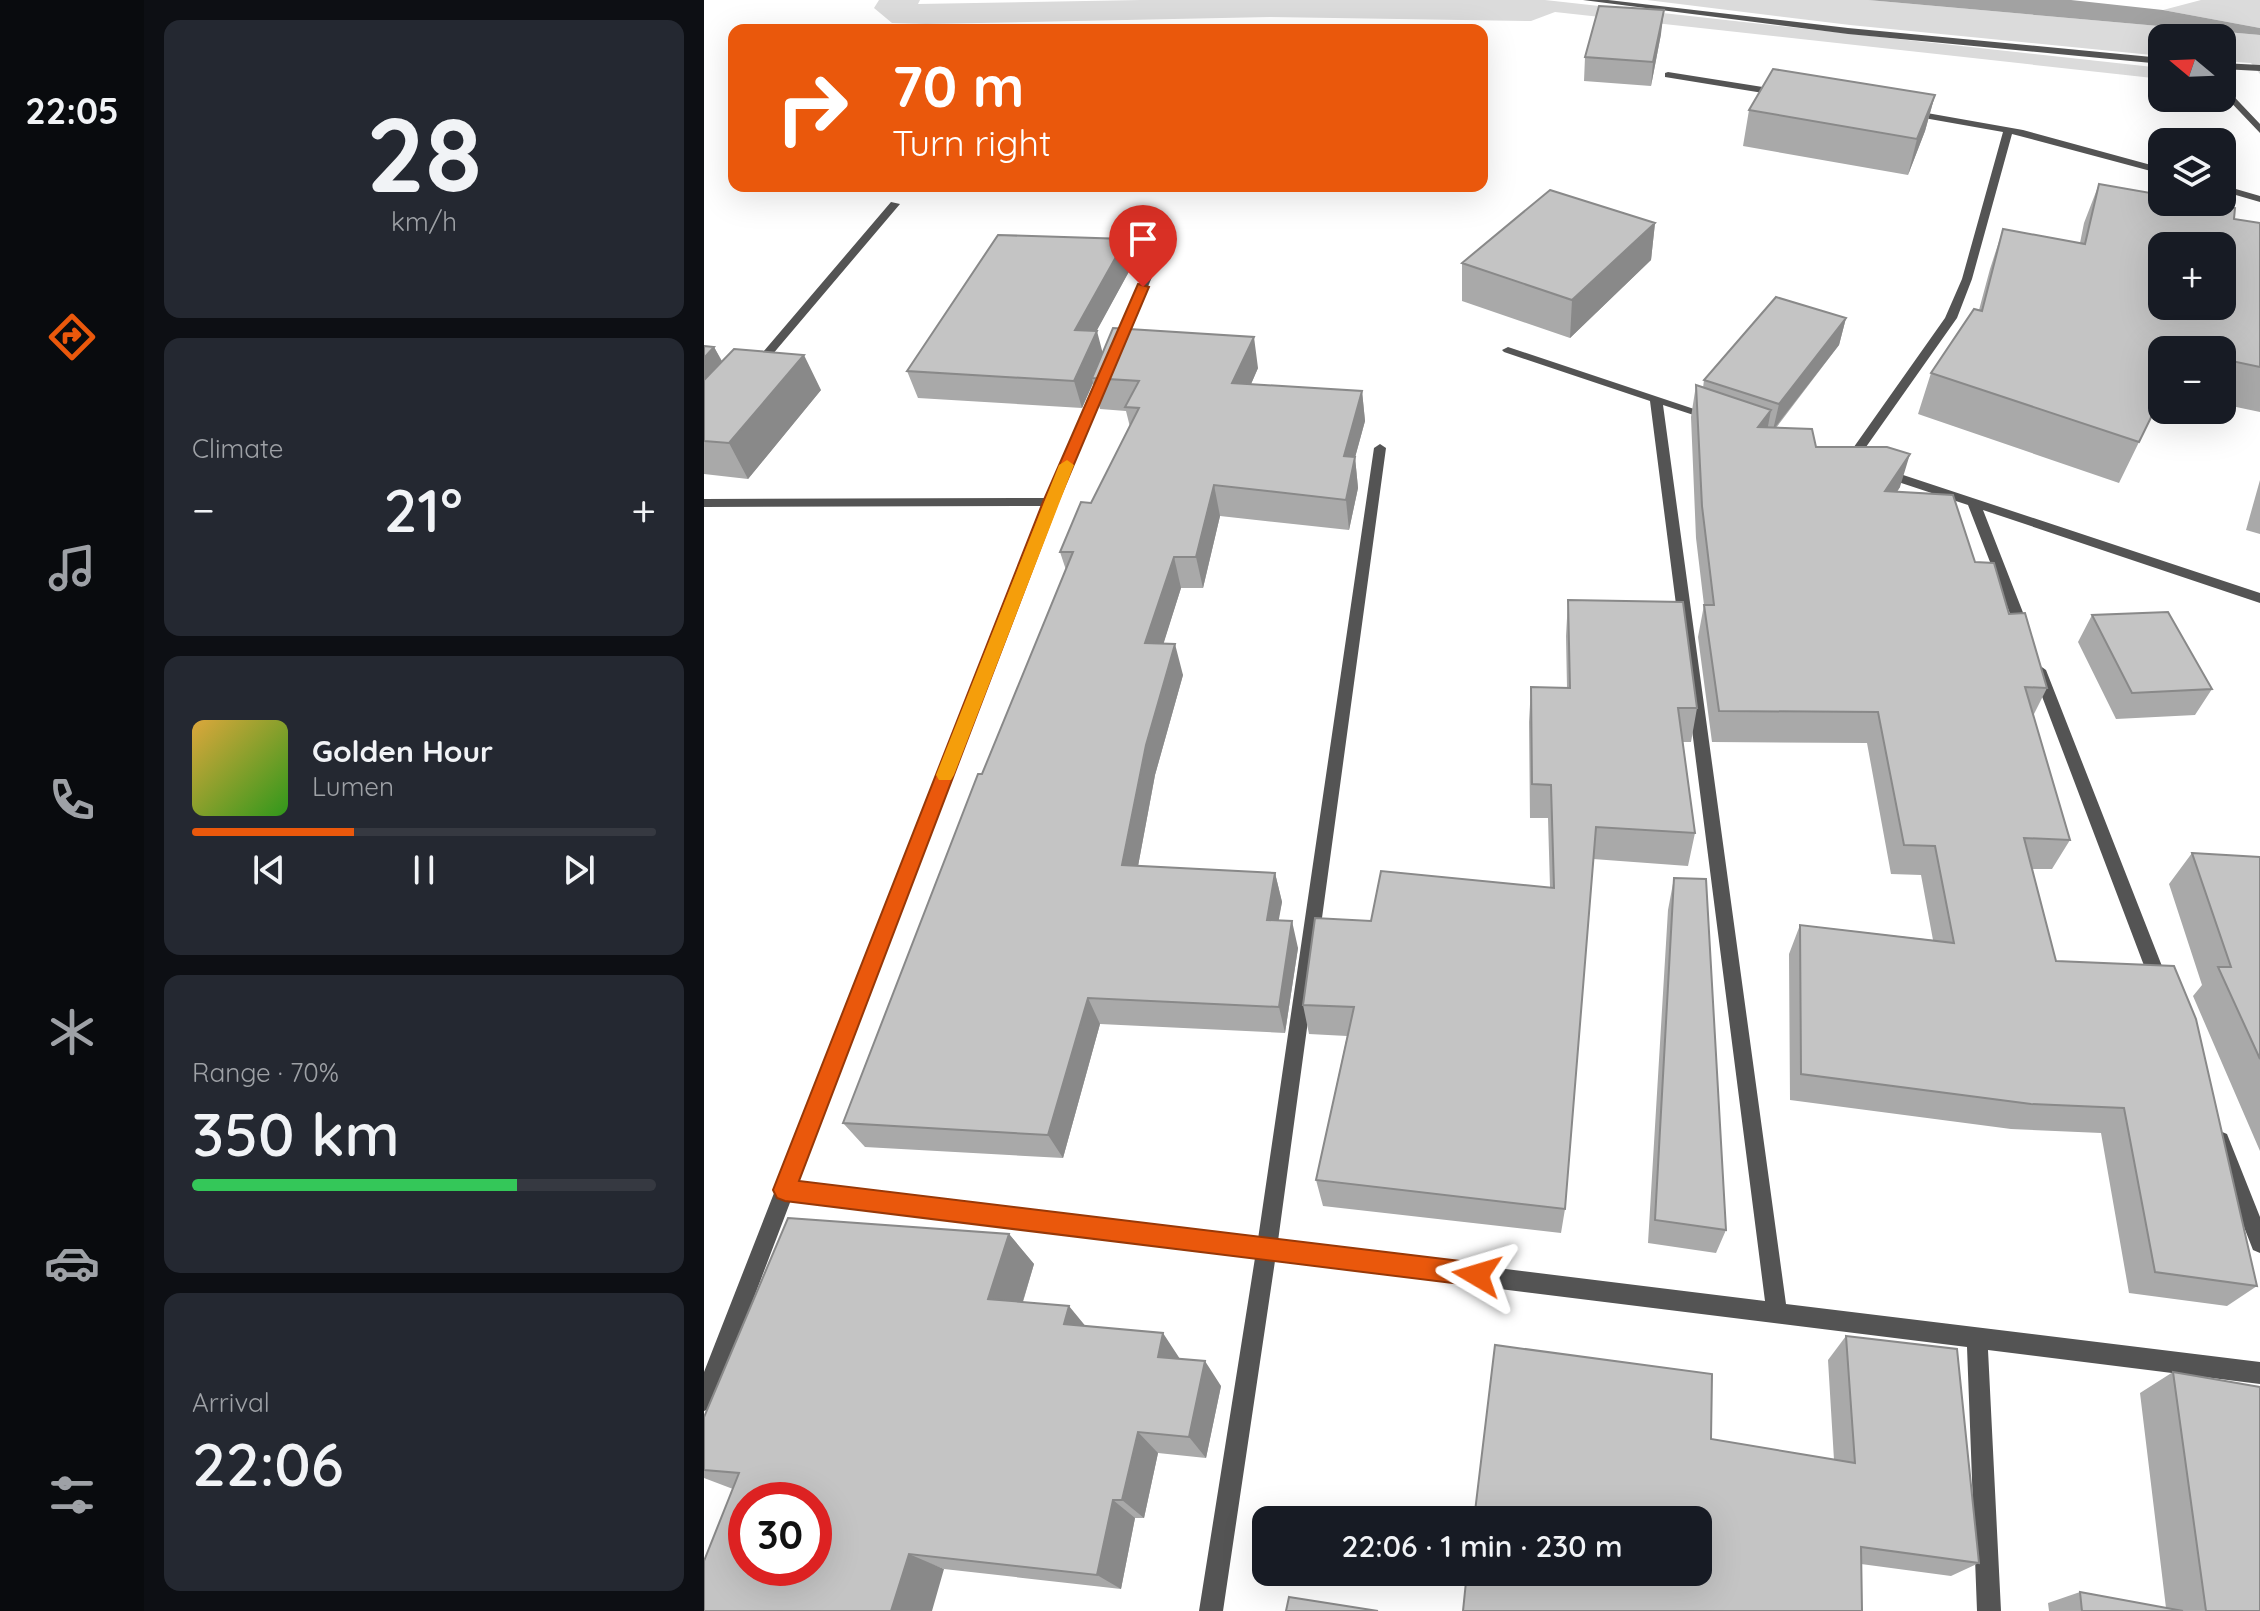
<!DOCTYPE html>
<meta charset="utf-8">
<style>
body{margin:0;font-family:Quicksand,sans-serif;background:#242831;color:#f1f3f6;height:100vh;display:flex;flex-direction:column;font-size:30px;white-space:nowrap}
*{box-sizing:border-box;margin:0}
p{font-size:26px;color:#9ea1a6}
.icon{flex:none;width:44px;height:44px;fill:none;stroke:currentColor;stroke-width:2;stroke-linecap:round;stroke-linejoin:round}
.map{position:relative;flex:1;overflow:hidden}
.panel{display:flex;flex-direction:column;gap:20px;padding:20px;background:#0d0f14;width:560px}
.panel>*{flex:none}
.hud{position:absolute;left:24px;top:24px;width:760px;height:168px;border-radius:16px;box-shadow:0 8px 32px #0002;background:#ea580c;color:#fff;overflow:hidden}
.needle{width:52px;rotate:289deg}
.controls{position:absolute;left:1444px;top:24px;display:grid;gap:16px}
.controls a{display:grid;place-items:center;width:88px;height:88px;border-radius:16px;background:#171b24;box-shadow:0 8px 32px #0002;font-size:40px}
.speed{position:absolute;left:24px;top:1482px;display:flex;gap:16px;font-size:40px;font-weight:700;text-align:center}
.speed>*{display:grid;place-content:center;width:104px;height:104px;border-radius:50%;background:#171b24;box-shadow:0 8px 32px #0002;line-height:1}
.speed .limit{border:12px solid #d22;background:#fff;color:#111}
.pin{position:absolute;display:grid;place-items:center;width:68px;height:68px;color:#fff;margin:-82px -34px;border-radius:50% 50% 50% 0;rotate:-45deg;box-shadow:0 0 8px #0007}
.pin .icon{rotate:45deg}
.me{position:absolute;width:88px;margin:-44px;rotate:277deg;stroke-linejoin:round;filter:drop-shadow(0 0 6px #0008)}
.turn{display:flex;align-items:center;gap:28px;height:168px;padding:0 32px;font-size:36px}
.turn .icon{width:104px;height:104px;stroke-width:2.5}
.turn b{display:block;font-size:56px;line-height:68px}
.big{font-size:60px;font-weight:600;line-height:1.1}
.panel .card{flex:1;display:flex;flex-direction:column;justify-content:center;gap:12px;min-width:0;padding:0 28px;border-radius:16px;background:#242831}
.panel .dial{align-items:center;gap:0}
.dial b{font-size:104px;line-height:1}
.song{display:flex;align-items:center;gap:24px}
.cover{width:96px;height:96px;border-radius:12px;background:linear-gradient(135deg,hsl(40 70% 55%),hsl(110 70% 35%))}
.played{height:8px;border-radius:4px;background:linear-gradient(90deg,#ea580c 35%,#363941 35%)}
.keys{display:flex;justify-content:space-around;direction:ltr}
.heat{display:flex;justify-content:space-between;align-items:center;font-size:44px;direction:ltr}
.charge{height:12px;border-radius:6px;background:linear-gradient(90deg,#34c759 70%,#363941 0)}
.trip{position:absolute;left:548px;top:1506px;width:460px;height:80px;border-radius:16px;background:#171b24;box-shadow:0 8px 32px #0002;font-weight:600;line-height:80px;text-align:center}
main{display:flex;flex:1;min-height:0}
.dock{display:flex;flex-direction:column;width:144px;justify-content:space-around;align-items:center;background:#090b0e;color:#9ea1a6}
.dock .icon{width:56px;height:56px}
.dock .active{color:#ea580c}
.dock b{font-size:36px;color:#f1f3f6}
.map>svg:first-child{display:block}
</style>
<main>
<nav class="dock">
<b>22:05</b>
<svg class="icon active" aria-label="directions" viewBox="0 0 24 24"><path d="M12 3l9 9-9 9-9-9zM9 14v-3h6M13 9l2 2-2 2"/></svg>
<svg class="icon" aria-label="music" viewBox="0 0 24 24"><path d="M9 18V5l10-2v13"/><circle cx="6" cy="18" r="3"/><circle cx="16" cy="16" r="3"/></svg>
<svg class="icon" aria-label="phone" viewBox="0 0 24 24"><path d="M5 4h4l2 5-3 2q2 4 5 5l2-3 5 2v4C11 20 4 13 5 4z"/></svg>
<svg class="icon" aria-label="climate" viewBox="0 0 24 24"><path d="M12 3v18M4 7l16 10M4 17L20 7"/></svg>
<svg class="icon" aria-label="car" viewBox="0 0 24 24"><path d="M5 17H2v-5l4-1 3-4h7l3 4 3 1v5h-3M9 17h6M6 11h13"/><circle cx="7" cy="17" r="2"/><circle cx="17" cy="17" r="2"/></svg>
<svg class="icon" aria-label="filters" viewBox="0 0 24 24"><path d="M4 7h16M4 17h16"/><circle cx="9" cy="7" r="2"/><circle cx="15" cy="17" r="2"/></svg>
</nav>
<section class="panel">
<div class="card dial"><b>28</b><p>km/h</p></div>
<div class="card"><p>Climate</p>
<div class="heat"><a>−</a><b class="big">21°</b><a>+</a></div>
</div>
<div class="card">
<div class="song"><i class="cover"></i><div><b>Golden Hour</b><p>Lumen</p></div></div>
<div class="played"></div>
<div class="keys"><svg class="icon" aria-label="previous" viewBox="0 0 24 24"><path d="M18 5L8 12l10 7zM5 5v14"/></svg><svg class="icon" aria-label="pause" viewBox="0 0 24 24"><path d="M8 5v14M16 5v14"/></svg><svg class="icon" aria-label="next" viewBox="0 0 24 24"><path d="M6 5l10 7-10 7zM19 5v14"/></svg></div>
</div>
<div class="card"><p>Range · 70%</p><b class="big">350 km</b><div class="charge"></div></div>
<div class="card"><p>Arrival</p><b class="big">22:06</b></div>
</section>
<div class="map">
<svg width="1556" height="1611" viewBox="0 0 1556 1611">
<rect width="100%" height="100%" fill="#fff"/>
<path fill="#dbdbdb" d="M175 0H216L214 4 437 0H841L1458 68V79L851 12 827 21 566 17 222 24 188 23 170 8Z
M943 0H1164L1556 35V74L1547 63 1518 61V38H1458V56L1146 25Z
M1497 0H1556V28L1459 10Z"/>
<path fill="#a2a2a2" d="M1164 0H1367L1459 10 1556 28V35Z"/>
<g fill="none" stroke-linecap="round" stroke-linejoin="round">
<path fill="#545454" fill-rule="evenodd" d="M879 0H904L1144 28 1458 58V64L1144 34Z
M1518 63 1556 65V71L1518 69Z
M964 72 1077 90 1082 93 1077 96 961 77V73Z
M1206 110 1319 130 1458 168V174L1308 134 1268 279 1253 318 1150 464 1146 465 1140 461 1241 318 1258 279 1299 132 1203 115V111Z
M1518 185 1556 196V202L1518 191Z"/>
<path fill="#545454" fill-rule="evenodd" d="M1518 84 1556 124V133L1518 93Z
M187 202 196 204 56 369H48V365Z
M446 258 455 260 419 347 409 349 407 347Z
M804 347 1014 417 1008 421 959 405 1082 1304 1556 1362V1384L1284 1350 1297 1611H1273L1263 1347 571 1261 519 1611H495L551 1258 87 1200 11 1400 8 1408 0 1411V1372L339 506 0 507V499L342 498 395 375 401 371 407 375 354 502 94 1182 554 1239 670 448 676 444 682 448 574 1241 1061 1301 946 401 800 352 798 350Z
M1178 468 1556 593V603L1279 510 1327 633 1325 637H1315L1264 505 1173 475V469Z
M1335 665 1342 670 1465 984 1462 989 1456 992 1450 989 1447 984 1328 670Z
M1516 1131 1523 1134 1556 1217V1253L1549 1250 1506 1140 1509 1134Z"/>
</g>
<path fill="#a9a9a9" d="M957 34 947 86 880 81 881 57Z
M1231 95 1221 131 1204 175 1039 146 1045 110Z
M1395 184 1530 219 1556 223V412L1518 404V350H1458V395L1415 483 1214 414 1227 373 1275 310 1286 269 1299 229 1376 243 1380 223Z
M951 223 947 260 866 338 758 301V263Z
M428 266 392 331 398 353 554 368 547 384 658 391 661 421 651 457 654 488 645 530 516 516 499 588H477L459 644 479 675 451 775 434 866 571 873 578 902 574 920 594 948 581 1033 396 1024 359 1158 161 1147 139 1123 278 774 362 570 356 552 387 503 426 427 422 411 396 409 389 383 378 408 214 398 203 371Z
M1142 318 1135 345 1072 428 1196 487 1193 492 1271 562 1305 614 1343 688 1329 716 1366 840 1348 869H1328L1352 961 1553 1286 1523 1306 1425 1293 1397 1133 1307 1129 1086 1100 1085 954 1096 925 1229 940 1217 875 1187 874 1163 743 1008 742 994 637 1000 605 992 538 987 417 992 385 999 388 1000 380Z
M0 346 10 347 18 361 117 390 44 479 0 474Z
M1556 480V534L1542 530Z
M864 600 993 708 987 742H979L991 833 984 866 889 859 861 1209 857 1233 619 1206 612 1180 643 1036 605 1034 599 1005 667 921 846 887 844 818H826L825 722 827 687 863 688 862 636Z
M1388 615 1508 689 1491 715 1412 719 1374 642Z
M1488 853 1556 857V1151L1489 996 1498 985 1465 884Z
M970 878 1022 1230 1012 1253 944 1243 964 910Z
M305 1234 330 1264 319 1302 381 1326 476 1359 517 1386 502 1458 454 1453 440 1518H431L417 1589 240 1569 0 1478V1417Z
M1142 1336 1275 1563 1247 1576 1157 1564 1007 1439 1130 1460 1124 1360Z
M1469 1372 1556 1611H1345L1344 1603 1376 1592 1462 1608 1436 1393Z"/>
<path fill="#898989" d="M960 10 957 34 947 86 949 62Z
M1231 95 1221 131 1204 175 1213 139Z
M951 223 947 260 866 338 868 300Z
M422 239 428 266 379 356 371 330Z
M1142 318 1135 345 1069 430 1075 404Z
M393 331 400 358 388 378 389 383 378 408 370 381Z
M550 337 554 368 534 414 528 383Z
M10 347 29 382 0 415V358Z
M100 355 117 390 44 479 25 443Z
M658 391 661 421 643 487 640 456Z
M1067 410 1061 442 1054 427Z
M1206 454 1196 487 1171 523 1181 491Z
M651 457 654 488 645 530 642 500Z
M510 485 516 516 499 588 492 557Z
M470 557 477 588 450 674 441 643Z
M471 644 479 675 451 775 429 893 418 865 442 745Z
M571 873 578 902 570 947 563 920Z
M588 921 594 948 581 1033 575 1007Z
M384 998 396 1024 359 1158 344 1135Z
M305 1234 330 1264 311 1327 284 1299Z
M365 1306 388 1334 360 1324Z
M459 1333 476 1359 454 1357Z
M501 1361 517 1386 502 1458 485 1437Z
M434 1432 454 1453 440 1518 418 1500Z
M409 1500 431 1518 417 1589 393 1575Z
M205 1554 240 1569 228 1611H187Z"/>
<path fill="#c4c4c4" stroke="#898989" stroke-width="2" fill-rule="evenodd" d="M895 6 960 10 949 62 881 57Z
M1069 69 1231 95 1213 139 1045 110Z
M1395 184 1458 195V202H1495L1531 208 1530 219 1556 223V367L1518 359V350H1458V395L1435 442 1227 373 1270 309 1278 311 1299 229 1381 244ZM1458 246H1518V306H1458Z
M846 190 951 223 868 300 758 263Z
M294 235 422 239 371 330 393 331 370 381 203 371Z
M1072 297 1142 318 1075 404 1000 380Z
M409 328 550 337 528 383 658 391 640 456 651 457 642 500 510 485 492 557H470L441 643 471 644 442 745 418 865 571 873 563 920 588 921 575 1007 384 998 344 1135 139 1123 274 774H278L369 552H356L377 502 387 503 435 408 421 407 435 381 388 378Z
M0 346 10 347 0 358Z
M30 349 100 355 25 443 0 441V380Z
M992 385 1067 410 1054 427 1108 429 1112 447H1183L1206 454 1181 491 1249 495 1271 562 1290 563 1305 614 1321 613 1343 688 1321 687 1366 840 1320 838 1352 961 1470 966 1492 1019 1553 1286 1451 1272 1420 1108 1327 1104 1097 1074 1096 925 1250 943 1231 846 1200 845 1174 712 1015 711 1000 605H1010L998 506Z
M864 600 979 602 993 708H974L991 833 892 827 861 1209 612 1180 650 1007 599 1005 611 918 667 921 677 871 850 888 847 785 828 784 827 687 866 688Z
M1464 612 1508 689 1428 693 1388 615Z
M1488 853 1556 857V1059L1514 967H1527Z
M970 878 1002 879 1022 1230 951 1220Z
M84 1218 305 1234 284 1299 365 1306 360 1324 459 1333 454 1357 501 1361 485 1437 434 1432 418 1500H409L393 1575 205 1554 187 1611H0V1561L35 1473 0 1470V1417ZM42 1500H110V1568H42Z
M1142 1336 1253 1349 1275 1563 1157 1547 1158 1611H759L763 1572H994V1520H770L791 1345 1008 1374 1007 1439 1151 1463Z
M1469 1372 1556 1387V1611H1502Z
M1376 1592 1479 1611H1378Z
M585 1597 674 1611H582Z"/>
<path fill="#ea580c" stroke="#983908" stroke-width="2" d="M434 284 445 287 354 502 95 1181 773 1263 781 1266 785 1275 781 1283 773 1286 81 1201 73 1198 69 1190 339 502Z"/>
<path fill="#f59e0b" d="M363 460 370 465 250 775 247 780H235L232 775 355 465Z"/>
</svg>
<div class="controls">
<a><svg class="needle" viewBox="-14 -14 28 28"><path d="M0-13l5 13h-10z" fill="#e53935"/><path d="M0 13l5-13h-10z" fill="#9ea1a6"/></svg></a>
<a><svg class="icon" aria-label="layers" viewBox="0 0 24 24"><path d="M12 4l9 5-9 5-9-5zM3 14l9 5 9-5"/></svg></a>
<a>+</a>
<a>−</a>
</div>
<div class="speed"><div class="limit">30</div></div>
<div class="pin" style="left:439px;top:287px;background:#d93025"><svg class="icon" aria-label="arrive" viewBox="0 0 24 24"><path d="M6 21V4h12l-3 4 3 4H6"/></svg></div>
<svg class="me" style="left:773px;top:1275px" viewBox="-20 -20 40 40"><path d="M0-17L14 15 0 8-14 15z" fill="#ea580c" stroke="#fff" stroke-width="4"/></svg>
<div class="trip">22:06 · 1 min · 230 m</div>
<div class="hud">
<div class="turn"><svg class="icon" aria-label="right" viewBox="0 0 24 24"><path d="M7 20v-9h11M14 6l5 5-5 5"/></svg><div><b>70 m</b>Turn right</div></div>
</div>
</div>
</main>
